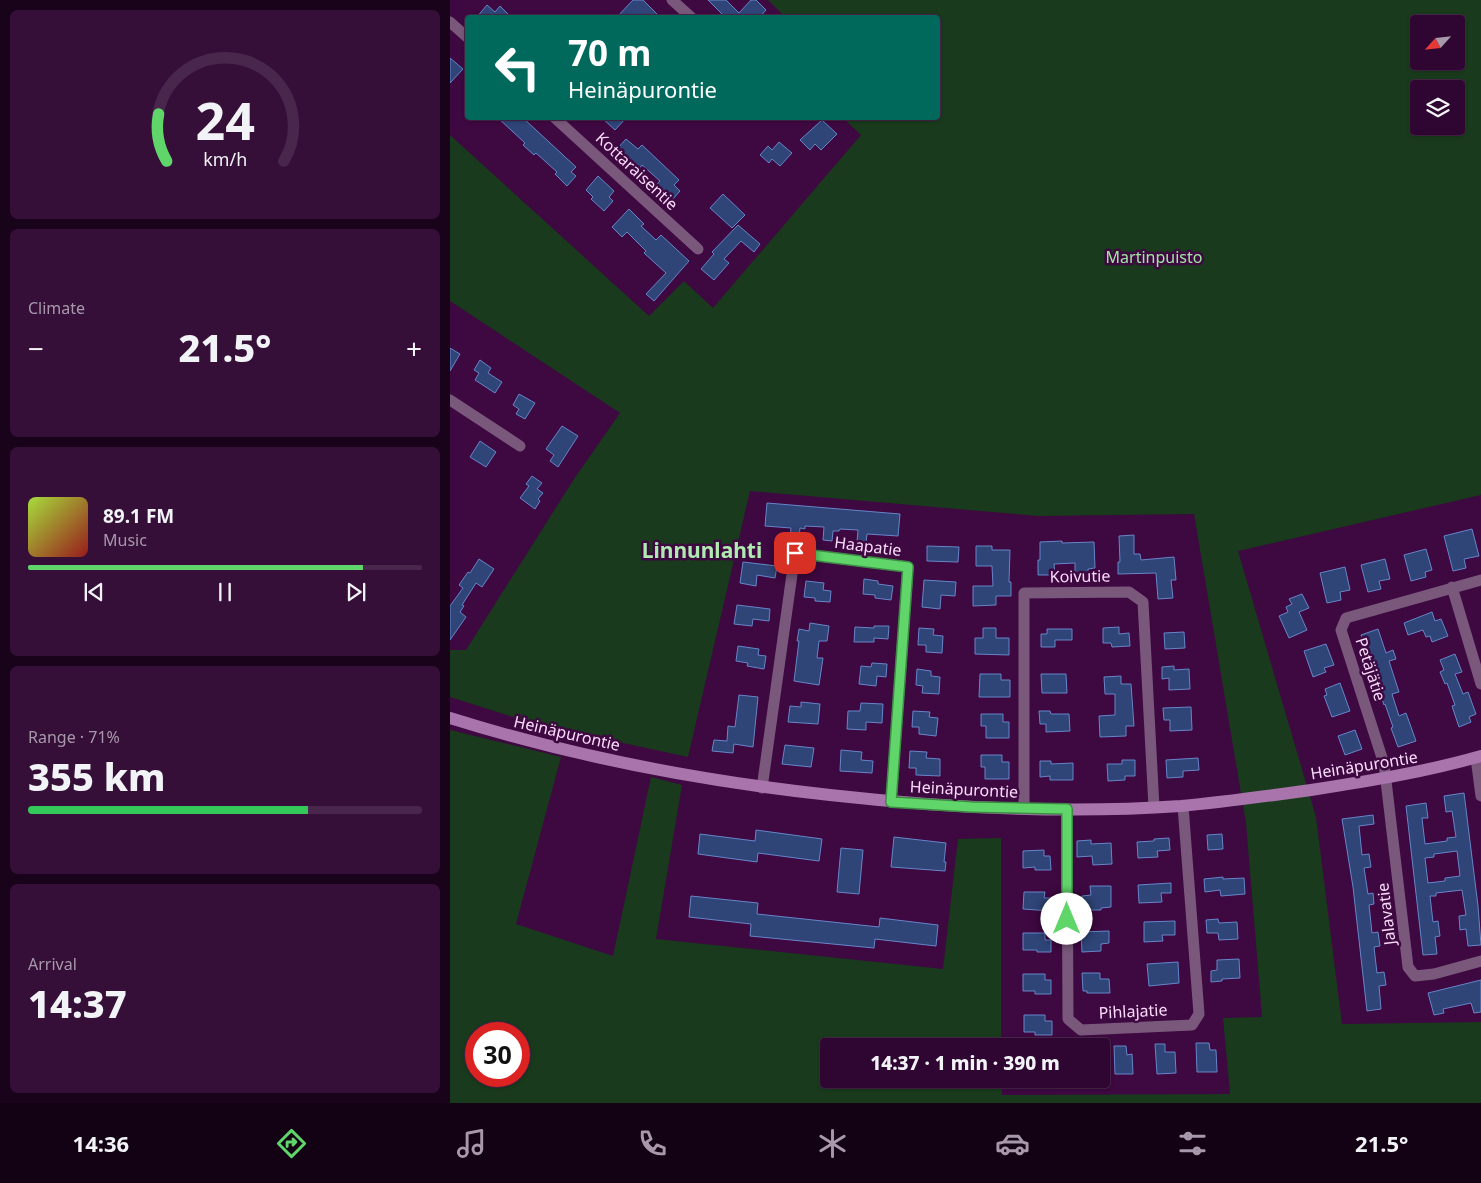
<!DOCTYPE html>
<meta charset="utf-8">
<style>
body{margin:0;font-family:"Noto Sans",sans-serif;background:#360f39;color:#f1f3f6;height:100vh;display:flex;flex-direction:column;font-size:19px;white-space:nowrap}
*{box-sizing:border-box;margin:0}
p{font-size:16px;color:#a799ab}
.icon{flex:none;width:28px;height:28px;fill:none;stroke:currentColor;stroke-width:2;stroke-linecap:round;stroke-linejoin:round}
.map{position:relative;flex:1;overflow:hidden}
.panel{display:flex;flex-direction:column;gap:10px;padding:10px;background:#19031b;width:450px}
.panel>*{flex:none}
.top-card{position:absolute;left:15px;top:15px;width:475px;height:105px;border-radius:5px;box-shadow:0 1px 4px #0004,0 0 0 1px #49274d;background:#00695c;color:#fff;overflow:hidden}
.needle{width:32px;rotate:243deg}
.controls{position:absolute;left:960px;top:15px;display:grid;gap:10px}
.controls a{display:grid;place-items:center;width:55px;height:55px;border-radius:5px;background:#2e0631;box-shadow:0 1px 4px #0004,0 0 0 1px #49274d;font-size:25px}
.speed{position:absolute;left:15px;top:1022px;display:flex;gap:10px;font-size:25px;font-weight:700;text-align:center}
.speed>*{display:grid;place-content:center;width:65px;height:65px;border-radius:50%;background:#2e0631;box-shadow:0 1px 4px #0004,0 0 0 1px #49274d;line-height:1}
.speed .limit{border:8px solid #d22;background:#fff;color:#111}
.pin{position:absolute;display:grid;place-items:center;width:42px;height:42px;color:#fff;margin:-21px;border-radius:10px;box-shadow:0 2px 8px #0006}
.me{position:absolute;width:55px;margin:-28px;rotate:0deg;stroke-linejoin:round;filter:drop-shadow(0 0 4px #0008)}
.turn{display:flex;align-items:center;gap:18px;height:105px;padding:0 20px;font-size:22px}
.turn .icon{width:65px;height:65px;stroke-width:2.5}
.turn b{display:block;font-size:35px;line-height:42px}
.big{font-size:38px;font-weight:800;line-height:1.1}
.panel .widget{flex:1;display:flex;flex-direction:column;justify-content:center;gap:8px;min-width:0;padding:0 18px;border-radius:8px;background:#360f39}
.panel .dial{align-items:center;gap:0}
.dial svg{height:130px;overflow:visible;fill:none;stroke:#49274d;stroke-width:7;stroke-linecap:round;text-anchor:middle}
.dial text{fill:#f1f3f6;stroke:none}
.song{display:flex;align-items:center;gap:15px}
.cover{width:60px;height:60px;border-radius:8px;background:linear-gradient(135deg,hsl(80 70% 55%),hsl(0 70% 35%))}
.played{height:5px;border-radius:2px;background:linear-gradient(90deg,#60d56a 85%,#49274d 85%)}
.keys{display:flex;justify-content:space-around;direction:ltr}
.heat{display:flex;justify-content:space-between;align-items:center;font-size:28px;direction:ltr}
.charge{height:8px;border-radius:4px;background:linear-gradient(90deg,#34c759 71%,#49274d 0)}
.trip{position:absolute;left:370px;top:1038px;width:290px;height:50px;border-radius:5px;background:#2e0631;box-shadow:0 1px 4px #0004,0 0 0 1px #49274d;font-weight:800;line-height:50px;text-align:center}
.menu{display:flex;height:80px;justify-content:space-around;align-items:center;background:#120214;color:#a799ab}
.menu .icon{width:35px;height:35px}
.menu .current{color:#60d56a}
.menu b{font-size:22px;color:#f1f3f6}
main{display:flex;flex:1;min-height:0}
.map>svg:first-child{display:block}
</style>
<main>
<section class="panel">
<div class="widget dial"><svg viewBox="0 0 100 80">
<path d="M14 69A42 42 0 1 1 86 69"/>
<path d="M14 69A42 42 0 0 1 9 40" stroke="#60d56a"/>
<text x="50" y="56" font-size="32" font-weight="700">24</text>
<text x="50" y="72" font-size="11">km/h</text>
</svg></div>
<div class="widget"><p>Climate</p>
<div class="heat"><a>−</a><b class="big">21.5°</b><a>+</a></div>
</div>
<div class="widget">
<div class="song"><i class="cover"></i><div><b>89.1 FM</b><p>Music</p></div></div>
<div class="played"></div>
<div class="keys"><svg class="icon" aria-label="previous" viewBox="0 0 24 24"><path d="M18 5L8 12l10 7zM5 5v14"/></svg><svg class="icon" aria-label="pause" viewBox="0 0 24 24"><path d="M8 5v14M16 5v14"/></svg><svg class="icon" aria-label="next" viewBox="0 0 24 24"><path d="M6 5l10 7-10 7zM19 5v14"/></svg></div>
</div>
<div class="widget"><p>Range · 71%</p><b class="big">355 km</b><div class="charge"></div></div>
<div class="widget"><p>Arrival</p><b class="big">14:37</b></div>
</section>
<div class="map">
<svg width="1031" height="1103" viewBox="0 0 1031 1103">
<rect width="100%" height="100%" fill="#3e0841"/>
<path fill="#193a1c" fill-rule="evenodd" d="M318 0H1031V495L788 551 866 817 892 1024 1031 1022V1103H0V730L111 757 66 924 163 956 201 777 232 785 206 939 493 969 508 839 551 838V1046H379V1079H551L552 1095 780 1094 773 1018 812 1017 796 823 744 514 588 516 300 491 238 757 85 724 0 697V650H16L124 479 170 413 0 301V135L199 316 234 281 263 308 411 135 393 118H488V18L335 17ZM969 24H1006V61H969ZM969 89H1006V126H969ZM26 1034H69V1076H26Z"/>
<path fill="#2f4477" stroke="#6785c9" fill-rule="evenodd" d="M183 0H193L211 18H166Z
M258 0H276L289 13 301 0H306L316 10 309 18H276Z
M37 5 45 12 50 6 62 18H26Z
M0 58 13 69 0 83Z
M48 118H73L126 167 121 172 126 176 117 186 105 174 107 172 86 153 84 155 73 145 75 143Z
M152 118H176L165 130Z
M372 120 387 134 371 150 365 144 360 150 350 140Z
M176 139 188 149 192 145 229 180 224 185 230 191 223 199 207 184 210 181 192 165 189 169 167 149Z
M329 142 342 153 330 166 322 159 319 163 310 155 318 146 322 150Z
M148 176 164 191 159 197 163 201 154 211 141 199 143 197 136 190Z
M273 194 295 215 282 228 260 208Z
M179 209 194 224 191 226 206 240 211 235 239 261 204 301 196 294 216 273 194 253 196 251 177 232 172 237 162 227Z
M288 225 310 244 304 252 291 241 274 259 279 263 264 280 251 269 264 254 262 252Z
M0 348 10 354 0 371Z
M30 360 41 368 38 373 52 382 45 393 25 380 29 373 24 370Z
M69 394 85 403 75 419 66 414 69 409 63 405Z
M112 426 128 436 108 467 100 461 104 455 96 449Z
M30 441 46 452 36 467 20 457Z
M82 476 92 483 87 489 93 493 88 499 90 501 85 509 70 498 79 486 76 484Z
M317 503 450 514 448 536 417 534 416 543 407 542 408 530 390 529 389 531H383L382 541 373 540 374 527 355 526V529L350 528 349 538 340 537 341 528 315 526Z
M1022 529 1029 556 1014 559 1016 568 1003 571 994 536Z
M684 535V554H690L691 560 724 557 726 580H721L723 598 708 599 706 573 668 574V562H670L669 536Z
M612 541V543L644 542 645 568 638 569V574L625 575V563L604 564 605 575H588V560H590V542Z
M477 546 509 547 508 562 477 561Z
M526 546H542V550H560L559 582H561V596H546V605L523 606V586H543L542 566H526Z
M976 549 982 570 975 572 976 577 961 581 954 555Z
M29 559 44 569 32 587 26 583 12 605 14 606 10 612 16 617 0 640V606L13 588 9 585 18 572 20 573Z
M935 559 940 579 929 581 931 589 918 592 911 565Z
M293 562 327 566 325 578 307 575 306 586 290 583Z
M895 567 900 590 890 592 891 600 877 603 870 573Z
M414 579 428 581V584L443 586 441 600 425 598V595L413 594Z
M474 580 506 582 505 596 491 595 490 609 472 607Z
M356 581 374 583 373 590 381 591 380 602 365 601V598L354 597Z
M852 594 859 608 849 612 857 630 839 638 829 616 838 612 836 607 842 604 839 599Z
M287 605 320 609 319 621 303 619 302 626 284 624Z
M982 612 985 621 991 619 998 636 982 642 980 636 976 637 973 630 958 635 954 623Z
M360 623 379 626 377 641H369L367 658H373L369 685 344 681 349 641H347L349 629 359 631Z
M424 626H439L438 639 424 638V642H404L405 627 424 628Z
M669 627V634L679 633 680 646 662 647 661 643H653V628Z
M469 628 484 629 483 635 493 636 492 653 476 652V645H468Z
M533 628H546V638H559V655L525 654V638H533Z
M597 629H622V640H605V647H591V634H597Z
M928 629 936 653 943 650 946 659 939 661 949 692 942 694 949 716 956 713 966 741 948 747 941 728 943 727 935 704 934 705 911 635Z
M734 632 735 648 715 649 714 633Z
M876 644 884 665 874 668 876 672 863 677 854 651Z
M288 646 309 649 308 655 316 656 314 669 297 666 298 663 286 661Z
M1005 654 1012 672 1005 674 1013 694 1018 692 1026 714 1019 717 1021 722 1009 727 1002 706 1005 705 997 683 995 684 990 672 994 670 990 660Z
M422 663 437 664 436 677 427 676 426 686 409 684 411 666 421 667Z
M724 666V670L739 669 740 689 719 690V678L712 679V667Z
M467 669 481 671V676L490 677 489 694 472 693 473 686 466 685Z
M530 674H551V680H560V697H529Z
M591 674H616L617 693H592Z
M671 676V684H681L684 726H676V736L650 737 649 716 665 715V694H655L654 677Z
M890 683 900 711 882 717 874 696 877 695 875 689Z
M289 695 308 697 303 747 284 744 283 753 262 751 264 740 277 741 278 726 285 727Z
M351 702 370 704 368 724 338 722 340 706 351 707Z
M411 703 433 704 432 723 416 722V730L397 729 398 711H410Z
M741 707 742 730 720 731V720H714L713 708Z
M463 711 480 712 479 717 488 718 486 736 469 734V727H462Z
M589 711H600L601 714H619L620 731 596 732V724H590Z
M531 714H553V722H559V738H536V726H531Z
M905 730 912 749 895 755 888 736Z
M335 745 364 748 361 767 332 764Z
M391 750 412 752 411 760 423 761 422 773 390 771Z
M460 751 477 752 476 758 490 759V776L466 775V768H459Z
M531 755H552V762H559V779H535V767H531Z
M748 758 749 770 733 771V777L717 778 716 760Z
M672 760H685V776H675V780L658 781 657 764H672Z
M590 761H601V764L623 763V780H600V776L590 777Z
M1014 793 1028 906 1031 945 1018 946 1016 929 1010 930 1009 916 1016 915 1012 890 986 893V896H980L983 922 988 921 990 936 985 937 987 954 973 955 956 806 976 803 978 818H972L975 844 997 841V838L1006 837 1002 811 996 812 994 796ZM1007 851 1010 876 995 878V881L978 883 975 858 984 857V854Z
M923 815 924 824 909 826 912 855 919 854 921 867 914 868 918 894 923 893 924 904 919 905 922 933 928 932 930 946 924 947 927 973 934 972 936 985 929 986 931 1009 917 1011 903 887 892 819Z
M306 830 372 839 369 861 308 853 307 862 248 854 250 834 305 841Z
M772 834 773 849 758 850 757 835Z
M444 837 496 843 494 862H496L495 871 441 867Z
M719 838 720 850 707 851 708 857 688 858 687 842 704 841V839Z
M641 840V844L661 843 662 864 643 865 642 856 627 857V841Z
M391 848 413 850 409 894 387 892Z
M594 850V856H600L601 870H585V867L573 868V851Z
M773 877V879L794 878 795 894 771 896 770 890 755 892 754 879Z
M721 883V893H711L712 902 689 903 688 885Z
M640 886H661V907L651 908V910H632V896L641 895Z
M574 892H595L594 898H601V911L573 909Z
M241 896 308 903 307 914 429 927 430 918 488 925 486 946 425 939 424 948 300 936 301 924 239 917Z
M768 919 769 923 787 922 788 939 769 940 768 933H757L756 920Z
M725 921V935H712L713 941 694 942V922Z
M659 931V943L651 944V951L632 952 631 932Z
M573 933H595V940H601V952H587V950H573Z
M789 959 790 978 772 979V981L761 982V971L767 970V960Z
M728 962 729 983 699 986 697 964Z
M632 973H650V979H659L660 993H637V991H633Z
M573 974H595V980H601V994H585V991H573Z
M1031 980V1012L1024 1013 1021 1003 993 1009 994 1013 984 1015 978 993Z
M574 1015H595V1021H602V1035H585V1032H574Z
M746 1043H759L760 1050H766L767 1072H747Z
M705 1044H715V1052H725L726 1073 707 1074Z
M664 1046H676L677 1055 682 1054 683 1074H665Z"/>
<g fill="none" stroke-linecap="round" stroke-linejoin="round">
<path stroke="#79587b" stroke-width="11" d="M222 0 242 18
M0 22 18 38
M105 118 248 249
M0 400 70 446
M1031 580 896 618 891 630 934 764 958 967 965 976 984 974 1031 961
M1002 587 1031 684
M1026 758 1031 796
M312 788 345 553 458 567 441 802
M574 809V593L679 592 693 602 704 807
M617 809 618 1019 631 1030 742 1025 749 1014 733 806"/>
<path stroke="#a974ab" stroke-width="12" d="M0 718C124 757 251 781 380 795 496 808 614 814 731 806 775 802 818 796 861 790 919 781 975 772 1031 756"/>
</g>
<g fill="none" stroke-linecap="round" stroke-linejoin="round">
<g stroke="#3e8a45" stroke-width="12">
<path id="route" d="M345 553 458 567 441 802 522 807 617 809V919"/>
</g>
<use href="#route" stroke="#60d56a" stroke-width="9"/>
</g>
<g text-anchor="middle" stroke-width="5" stroke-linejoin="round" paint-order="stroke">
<g font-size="16" fill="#fadbfb" stroke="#3e0841">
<text transform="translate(187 171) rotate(43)" y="6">Kottaraisentie</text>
<text transform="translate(418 546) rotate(7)" y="6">Haapatie</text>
<text transform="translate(630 576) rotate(-1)" y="6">Koivutie</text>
<text transform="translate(921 669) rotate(72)" y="6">Petäjätie</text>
<text transform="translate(117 733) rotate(13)" y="6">Heinäpurontie</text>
<text transform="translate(914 765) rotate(-9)" y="6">Heinäpurontie</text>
<text transform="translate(514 789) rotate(3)" y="6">Heinäpurontie</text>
<text transform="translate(936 914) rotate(-97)" y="6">Jalavatie</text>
<text transform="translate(683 1011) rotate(-3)" y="6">Pihlajatie</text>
</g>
<g font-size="16" fill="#9fe7a1" stroke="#3e0841">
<text x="704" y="263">Martinpuisto</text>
</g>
<g font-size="21" font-weight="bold" fill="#afebb0" stroke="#3e0841">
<text x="252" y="558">Linnunlahti</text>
</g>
</g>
</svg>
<div class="controls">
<a><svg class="needle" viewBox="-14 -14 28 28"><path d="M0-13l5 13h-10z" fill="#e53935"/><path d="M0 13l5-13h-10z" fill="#a799ab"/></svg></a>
<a><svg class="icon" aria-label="layers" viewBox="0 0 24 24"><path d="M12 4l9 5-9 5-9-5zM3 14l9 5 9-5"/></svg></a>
</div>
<div class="speed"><div class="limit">30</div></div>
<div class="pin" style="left:345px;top:553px;background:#d93025"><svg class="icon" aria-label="arrive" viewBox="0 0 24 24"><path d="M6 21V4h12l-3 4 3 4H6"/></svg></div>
<svg class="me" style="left:617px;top:919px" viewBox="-20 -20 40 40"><circle r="19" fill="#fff"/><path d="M0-13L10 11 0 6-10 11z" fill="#60d56a"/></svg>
<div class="trip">14:37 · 1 min · 390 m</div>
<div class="top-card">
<div class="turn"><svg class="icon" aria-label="left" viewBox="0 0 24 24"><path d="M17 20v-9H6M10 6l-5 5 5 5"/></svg><div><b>70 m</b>Heinäpurontie</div></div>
</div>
</div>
</main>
<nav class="menu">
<b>14:36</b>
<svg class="icon current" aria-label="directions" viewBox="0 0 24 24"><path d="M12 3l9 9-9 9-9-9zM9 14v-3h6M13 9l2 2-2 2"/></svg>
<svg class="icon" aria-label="music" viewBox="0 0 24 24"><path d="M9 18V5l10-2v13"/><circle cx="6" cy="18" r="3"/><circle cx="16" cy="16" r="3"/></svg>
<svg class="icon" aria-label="phone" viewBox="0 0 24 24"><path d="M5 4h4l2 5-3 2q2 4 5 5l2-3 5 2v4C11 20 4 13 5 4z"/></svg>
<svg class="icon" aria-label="climate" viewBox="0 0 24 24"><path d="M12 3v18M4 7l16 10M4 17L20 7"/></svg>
<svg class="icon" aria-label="car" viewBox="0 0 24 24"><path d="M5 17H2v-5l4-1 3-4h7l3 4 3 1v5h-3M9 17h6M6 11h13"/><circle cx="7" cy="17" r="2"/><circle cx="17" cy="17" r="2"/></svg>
<svg class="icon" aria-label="filters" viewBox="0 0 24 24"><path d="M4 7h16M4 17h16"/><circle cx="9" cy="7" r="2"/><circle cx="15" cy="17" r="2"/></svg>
<b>21.5°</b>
</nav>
